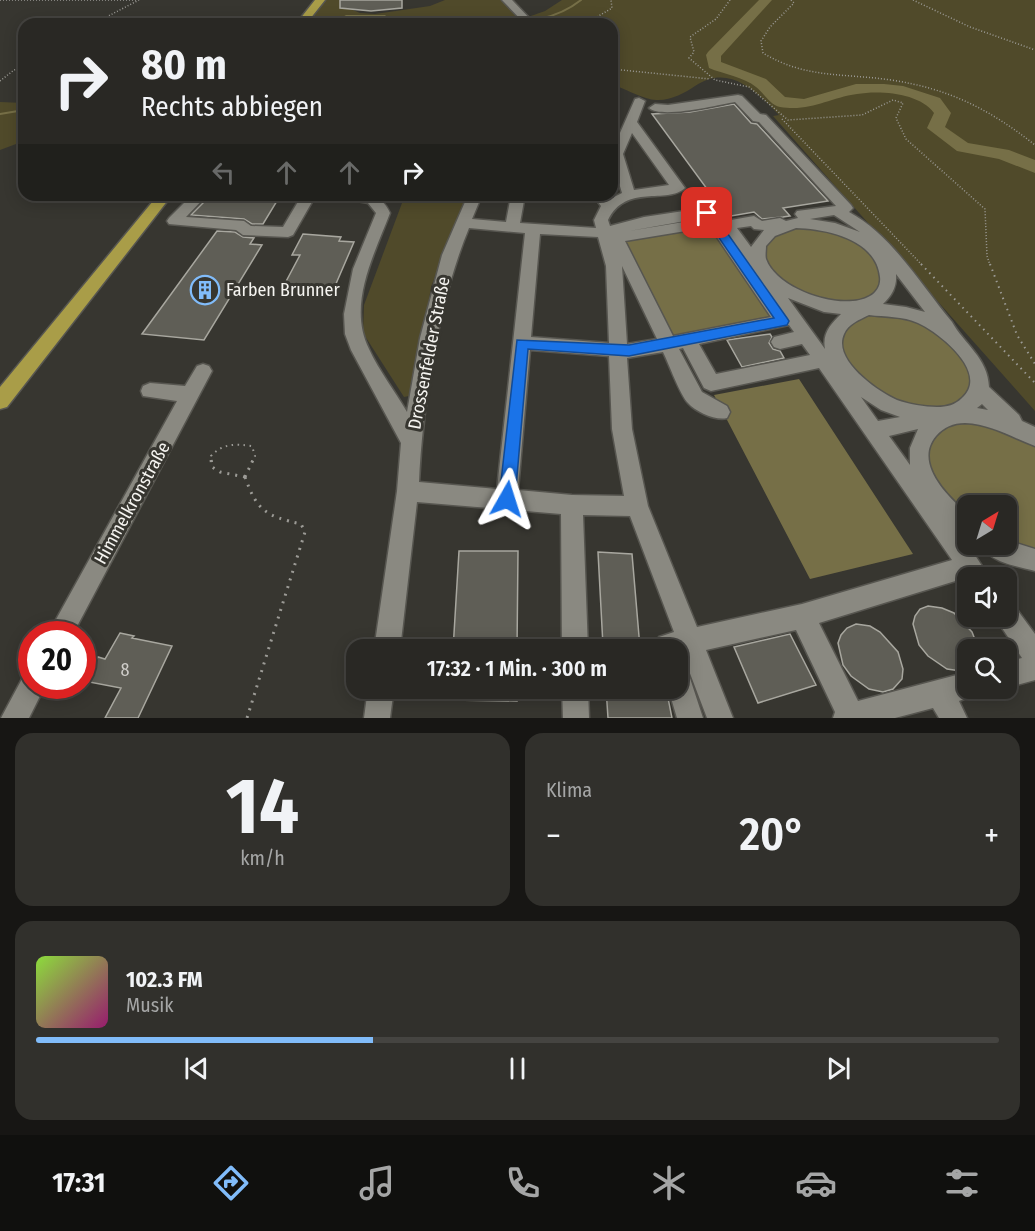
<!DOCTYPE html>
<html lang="de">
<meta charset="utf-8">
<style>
body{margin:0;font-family:"Fira Sans Condensed",sans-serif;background:#31302c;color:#f1f3f6;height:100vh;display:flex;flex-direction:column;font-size:22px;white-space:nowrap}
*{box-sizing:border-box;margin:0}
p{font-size:20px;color:#a5a6a6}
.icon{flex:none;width:33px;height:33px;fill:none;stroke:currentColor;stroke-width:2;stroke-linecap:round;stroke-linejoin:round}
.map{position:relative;height:718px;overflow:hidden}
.details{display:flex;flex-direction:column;gap:15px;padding:15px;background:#171614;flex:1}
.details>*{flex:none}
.banner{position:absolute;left:18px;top:18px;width:600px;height:183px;border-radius:18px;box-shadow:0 3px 15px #0003,0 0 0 2px #454441;background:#292824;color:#f1f3f6;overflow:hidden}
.needle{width:39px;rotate:38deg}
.controls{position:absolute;left:957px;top:495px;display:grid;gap:12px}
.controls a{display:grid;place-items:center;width:60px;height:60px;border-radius:12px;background:#292824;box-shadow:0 3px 15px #0003,0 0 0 2px #454441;font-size:30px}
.speed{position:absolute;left:18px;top:621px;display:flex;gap:12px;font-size:30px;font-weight:700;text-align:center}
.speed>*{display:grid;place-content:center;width:78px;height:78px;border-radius:50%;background:#292824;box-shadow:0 3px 15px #0003,0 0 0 2px #454441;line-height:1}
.speed .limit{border:9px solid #d22;background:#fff;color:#111}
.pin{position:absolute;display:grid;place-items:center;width:51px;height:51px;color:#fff;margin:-26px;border-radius:12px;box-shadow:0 3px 9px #0006}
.me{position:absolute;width:66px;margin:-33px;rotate:6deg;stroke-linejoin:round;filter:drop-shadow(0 0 4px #0008)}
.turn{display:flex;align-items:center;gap:21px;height:126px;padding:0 24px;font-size:27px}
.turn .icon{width:78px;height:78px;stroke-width:2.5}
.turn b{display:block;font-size:42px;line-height:51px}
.lanes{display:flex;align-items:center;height:57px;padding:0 24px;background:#0003;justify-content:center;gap:30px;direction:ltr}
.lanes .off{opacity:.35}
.big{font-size:45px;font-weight:600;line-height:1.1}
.details .tile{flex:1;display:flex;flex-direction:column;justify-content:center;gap:9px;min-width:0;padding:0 21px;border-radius:18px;background:#31302c}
.details .dial{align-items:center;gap:0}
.dial b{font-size:78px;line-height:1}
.song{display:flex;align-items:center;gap:18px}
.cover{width:72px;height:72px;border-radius:9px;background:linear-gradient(135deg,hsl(90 70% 55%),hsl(320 70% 35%))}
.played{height:6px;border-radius:3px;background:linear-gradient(90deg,#81bcfa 35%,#454441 35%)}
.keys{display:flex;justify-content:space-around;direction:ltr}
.heat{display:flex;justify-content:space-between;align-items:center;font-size:33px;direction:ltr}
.details .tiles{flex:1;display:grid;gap:15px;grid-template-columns:1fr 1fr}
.tile:last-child{grid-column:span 2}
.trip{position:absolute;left:346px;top:639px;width:342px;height:60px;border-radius:18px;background:#292824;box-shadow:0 3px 15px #0003,0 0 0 2px #454441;font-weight:600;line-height:60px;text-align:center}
.tabs{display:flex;height:96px;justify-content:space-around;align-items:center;background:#10100e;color:#a5a6a6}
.tabs .icon{width:42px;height:42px}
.tabs .current{color:#81bcfa}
.tabs b{font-size:27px;color:#f1f3f6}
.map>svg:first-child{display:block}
</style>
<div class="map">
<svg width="1035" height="718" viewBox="0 0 1035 718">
<rect width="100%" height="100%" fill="#373630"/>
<path fill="#504a2a" d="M325 0H350L353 10 360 13 375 14 430 6 445 0H504L526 24H359L388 18 385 15C368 17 343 10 331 24H306Z
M562 0H1035V411L773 116 779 115C756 91 729 63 695 86 685 93 670 101 656 100 645 100 623 88 612 84V24H535L528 17 545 11Z
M0 102 24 103V141L0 150Z
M405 195H467L431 287 414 395 404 397 363 333 364 305Z"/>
<path fill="#766f47" d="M346 15H385L389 18 359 24H331Z
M712 224 778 318 672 339 619 239Z
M799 227H817L855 239 882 263 885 289 859 305C840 302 818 301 799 294 781 288 750 253 773 236 779 232 791 230 799 227Z
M888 311 931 325 975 371 969 401 932 413 883 400 837 353 841 325 852 316Z
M799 379 913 554 810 579 714 395Z
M969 418 1035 440V556L1006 544V506H968L967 526 930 484 924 443 933 429Z"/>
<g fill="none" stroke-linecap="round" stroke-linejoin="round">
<path stroke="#766f47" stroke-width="2" d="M496 24C527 22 556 20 581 0
M0 114 24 110"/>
<path fill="#766f47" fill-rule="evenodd" d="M759 0H772L721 56V62L766 79 785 97 804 99 856 84H884L903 86 940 98 951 113 945 127 968 143 1009 150 1035 160V173L999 159 957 151 927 128 934 113C920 93 880 90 857 94 828 98 811 112 780 107 770 105 764 93 756 87 744 77 723 74 709 68L706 55 708 52Z"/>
</g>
<path fill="#5f5e56" stroke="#a8a79f" stroke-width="1.5" d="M340 0H402V8L371 11 340 8Z
M734 104 751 123 757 124 828 201 783 208 790 216 783 217 762 219 754 212 731 216 724 207 718 204 652 114 690 112Z
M224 195 249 197 248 199 277 201 263 224H252L244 219 191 215 209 197 222 198Z
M217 231 235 232 243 237 254 238 250 244 262 245 204 340 142 334Z
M303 234 341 237 339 241 354 242 332 293 282 289 300 255H292Z
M770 334 772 337 769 343 773 349 780 351 784 358 742 367 727 340Z
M459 551H518L517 650H453Z
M598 552 632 554 640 648 603 646Z
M928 606 942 608 954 613 972 632 979 650H968V669L961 671 947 669 928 656 919 645 913 624 915 616 920 609Z
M856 624 870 626 880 632 898 652 903 669 902 679 893 689 883 692 869 689 851 676 843 665 838 643 841 635 847 628Z
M120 633 134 636 132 638 172 646 138 718H105L121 688 84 681 98 657 105 659Z
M790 634 816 685 758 703 734 647Z
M450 688H517V701L450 700Z
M606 688H666L672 718H608Z"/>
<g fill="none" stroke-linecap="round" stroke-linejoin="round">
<g stroke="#575650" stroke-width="3">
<path id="minor" d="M502 0H512L535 24H525Z
M738 95 742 96 760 114 766 115 851 205 853 208 849 212C892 235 921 285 952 322 964 344 988 358 989 387L1019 415 1022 421 1035 427V446C1011 437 991 424 965 423 953 423 944 427 936 436 913 463 948 497 968 514V540L964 538 982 566 978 574 819 623 858 701 968 672V688H980L977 694 959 701 967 718H939L933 708 895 718H833L835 712 796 630 706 650 733 718H707L683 655 678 659V650H656L659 637 674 632 630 516 583 515 588 650H562L561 514 417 502 400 650H374L397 491 401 443 351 350 345 334 344 314 353 269 376 213 368 203 341 198 339 195C360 195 380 190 390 213 374 255 347 305 369 349 379 371 395 391 407 412L420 338 442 255 468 195H482L472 219 506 222 511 195H525L520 223 596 228 594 220 601 206 593 195H607L610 199 622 193 612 159V151L635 99 639 98 645 101 637 122 685 188C667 205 626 183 608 220L610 226 644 217 717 206 722 208 731 220 754 216 762 221 780 218 786 221 798 218 795 214 797 211 836 206 759 122 753 121 735 102C717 105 662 119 649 108L655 104 668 105ZM632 133 669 185 634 190 623 154ZM834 215 860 232 835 223 810 219ZM713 216 714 217 629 231ZM751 226 754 229 764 230 751 247 737 228ZM710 227 771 317 673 336 625 241ZM469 228 525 233 497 489 419 482C423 402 438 303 469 228ZM796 228C827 229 876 239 880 277 881 285 877 292 870 296 843 312 777 290 766 259 765 256 766 250 766 246L775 236ZM540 234 598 237 606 266 609 343 531 337ZM622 266 657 339 627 344ZM896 274 899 278 925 312 906 307 883 304C892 295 897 287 896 274ZM788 298 824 312 841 314C831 324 822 333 825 349ZM869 315C885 317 903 316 918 323 940 333 990 373 962 398 955 405 947 407 937 407 925 407 908 404 897 400 877 391 832 360 844 334 848 324 859 320 869 315ZM789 325 794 332 774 337 771 342 774 347 780 349 802 344 810 355 716 374 699 344ZM683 348 704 388 711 391 819 368 952 560 802 604 697 627 648 506 632 429 627 358 663 352C669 364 680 395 688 403 696 412 716 421 727 418L730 412 727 406 702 392 679 349ZM530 350 609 356 612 429 624 496 572 495 518 490ZM861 397 881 410 900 417 878 421ZM982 404 988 410 977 408ZM918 429 910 448V465L889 436Z
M192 195H207L186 217 244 221 251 226 283 227 302 195H316L293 235 288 237 243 235 236 230 169 224 167 221 169 218Z
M203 364 209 366 212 371 73 634H48L177 401 143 396 141 391 143 386 150 383 185 386 197 366Z
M1006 540 1035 549V571C1017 566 989 563 981 544H1006Z
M1006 604 1015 607 1035 634V680L1006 688V662L1022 658 994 616H1006Z
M678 665 687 669 703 718H677L668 688H678Z
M32 673V686H45L29 718H1L23 677Z
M368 688H394L390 718H364Z
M562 688H588L589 718H563Z"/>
</g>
<g stroke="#575650" stroke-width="3">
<path id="major" d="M315 0H325L306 24H296Z
M158 195H172L7 407 0 409V387Z"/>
</g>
<path stroke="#9c9b96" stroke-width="1.5" stroke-dasharray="1 2" stroke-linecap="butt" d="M0 0H136
M730 0 716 19 690 37 694 52 689 58 715 80 749 87 788 120 862 115 893 100 903 103 896 118 906 139 985 209 987 256 990 265
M791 0 794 3 770 27 761 41 763 53C806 79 844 73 891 80 950 89 989 109 1035 145
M913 0 970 27 1035 50
M93 24 139 0
M574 24 597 17 612 8 611 0
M612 69 710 79
M0 81 14 70 24 67
M782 119 922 265"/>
<path stroke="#9c9b96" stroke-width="2" stroke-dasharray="1.5 4.5" stroke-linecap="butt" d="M921 264 1035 383
M990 264 1017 335 1035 364
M212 462 211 456C223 443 235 444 252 446L255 456 252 462"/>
<path stroke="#9c9b96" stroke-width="3" stroke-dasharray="2 6" stroke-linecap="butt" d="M211 460 212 467 220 472 245 477
M245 477C257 511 266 516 301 524L305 532 247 718
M245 477 253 460"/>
<use href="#minor" fill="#8a8981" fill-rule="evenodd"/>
<use href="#major" fill="#a99d48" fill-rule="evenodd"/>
</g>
<path fill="#1a73e8" stroke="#114b97" stroke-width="1.5" d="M707 209 711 210 787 318 789 321 787 325 629 356 528 349 515 499 512 505 507 507 501 505 499 499 517 340 629 345 774 318 702 213Z"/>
<defs>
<g id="building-ring" transform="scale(1.5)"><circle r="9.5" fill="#373630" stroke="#81bcfa" stroke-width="1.5"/><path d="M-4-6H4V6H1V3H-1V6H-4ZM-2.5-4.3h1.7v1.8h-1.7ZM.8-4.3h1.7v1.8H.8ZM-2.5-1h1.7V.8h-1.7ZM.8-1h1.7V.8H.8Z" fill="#81bcfa"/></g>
</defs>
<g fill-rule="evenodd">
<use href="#building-ring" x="205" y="290"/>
</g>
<g text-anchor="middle" stroke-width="6" stroke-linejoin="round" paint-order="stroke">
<g font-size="18" fill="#f5f4f0" stroke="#373630" text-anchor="start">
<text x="226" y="296">Farben Brunner</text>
</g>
<g font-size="18" fill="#f5f4f0" stroke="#373630">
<text transform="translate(429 353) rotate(-79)" y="6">Drossenfelder Straße</text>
<text transform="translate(132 503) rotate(-61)" y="6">Himmelkronstraße</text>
</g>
<g font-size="18" fill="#d0ceca">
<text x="125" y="676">8</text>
</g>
</g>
</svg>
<div class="controls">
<a><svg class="needle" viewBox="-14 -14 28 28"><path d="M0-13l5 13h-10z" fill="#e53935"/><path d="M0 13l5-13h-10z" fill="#a5a6a6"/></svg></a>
<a><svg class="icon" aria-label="sound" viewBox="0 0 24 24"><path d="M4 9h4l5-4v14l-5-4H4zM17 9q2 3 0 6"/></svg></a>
<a><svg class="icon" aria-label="search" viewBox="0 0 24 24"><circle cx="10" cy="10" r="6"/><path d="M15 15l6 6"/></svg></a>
</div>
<div class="speed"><div class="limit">20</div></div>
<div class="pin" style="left:707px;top:213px;background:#d93025"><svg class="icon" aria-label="arrive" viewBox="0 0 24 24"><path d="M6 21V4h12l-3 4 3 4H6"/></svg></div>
<svg class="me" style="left:507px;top:499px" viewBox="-20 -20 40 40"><path d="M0-17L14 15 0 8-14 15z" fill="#1a73e8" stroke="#fff" stroke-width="4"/></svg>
<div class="trip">17:32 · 1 Min. · 300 m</div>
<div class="banner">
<div class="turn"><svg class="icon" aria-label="right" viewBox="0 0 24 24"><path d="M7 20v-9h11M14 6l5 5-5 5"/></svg><div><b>80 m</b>Rechts abbiegen</div></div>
<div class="lanes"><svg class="icon off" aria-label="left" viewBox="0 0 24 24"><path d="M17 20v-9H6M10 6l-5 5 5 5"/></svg><svg class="icon off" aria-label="ahead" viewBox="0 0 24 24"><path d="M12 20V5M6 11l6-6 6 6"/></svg><svg class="icon off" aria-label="ahead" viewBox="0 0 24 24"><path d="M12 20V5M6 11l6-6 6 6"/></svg><svg class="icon" aria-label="right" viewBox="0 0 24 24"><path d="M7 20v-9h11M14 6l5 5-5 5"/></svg></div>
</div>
</div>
<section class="details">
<div class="tiles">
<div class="tile dial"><b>14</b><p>km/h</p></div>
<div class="tile"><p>Klima</p>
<div class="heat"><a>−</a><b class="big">20°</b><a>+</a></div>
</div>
<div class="tile">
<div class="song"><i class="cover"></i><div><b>102.3 FM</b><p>Musik</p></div></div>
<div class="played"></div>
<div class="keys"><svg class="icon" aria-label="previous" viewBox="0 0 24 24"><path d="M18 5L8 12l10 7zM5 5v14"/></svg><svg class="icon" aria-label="pause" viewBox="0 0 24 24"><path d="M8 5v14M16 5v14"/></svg><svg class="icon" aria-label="next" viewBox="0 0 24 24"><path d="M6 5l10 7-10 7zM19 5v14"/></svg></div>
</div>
</div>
</section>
<nav class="tabs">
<b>17:31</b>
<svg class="icon current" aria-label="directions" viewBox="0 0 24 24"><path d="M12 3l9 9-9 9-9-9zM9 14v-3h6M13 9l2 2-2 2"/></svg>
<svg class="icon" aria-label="music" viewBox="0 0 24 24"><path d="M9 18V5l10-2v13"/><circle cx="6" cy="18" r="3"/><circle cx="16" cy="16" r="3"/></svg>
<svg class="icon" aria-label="phone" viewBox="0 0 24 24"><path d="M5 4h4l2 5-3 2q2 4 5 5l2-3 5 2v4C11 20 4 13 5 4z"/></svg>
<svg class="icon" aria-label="climate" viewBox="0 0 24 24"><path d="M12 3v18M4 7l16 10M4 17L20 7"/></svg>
<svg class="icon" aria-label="car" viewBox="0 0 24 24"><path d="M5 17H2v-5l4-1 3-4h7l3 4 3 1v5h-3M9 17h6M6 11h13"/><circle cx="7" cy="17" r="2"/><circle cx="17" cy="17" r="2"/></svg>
<svg class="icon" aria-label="filters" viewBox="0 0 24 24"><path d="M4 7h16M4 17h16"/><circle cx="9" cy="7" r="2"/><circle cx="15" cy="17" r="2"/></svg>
</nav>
